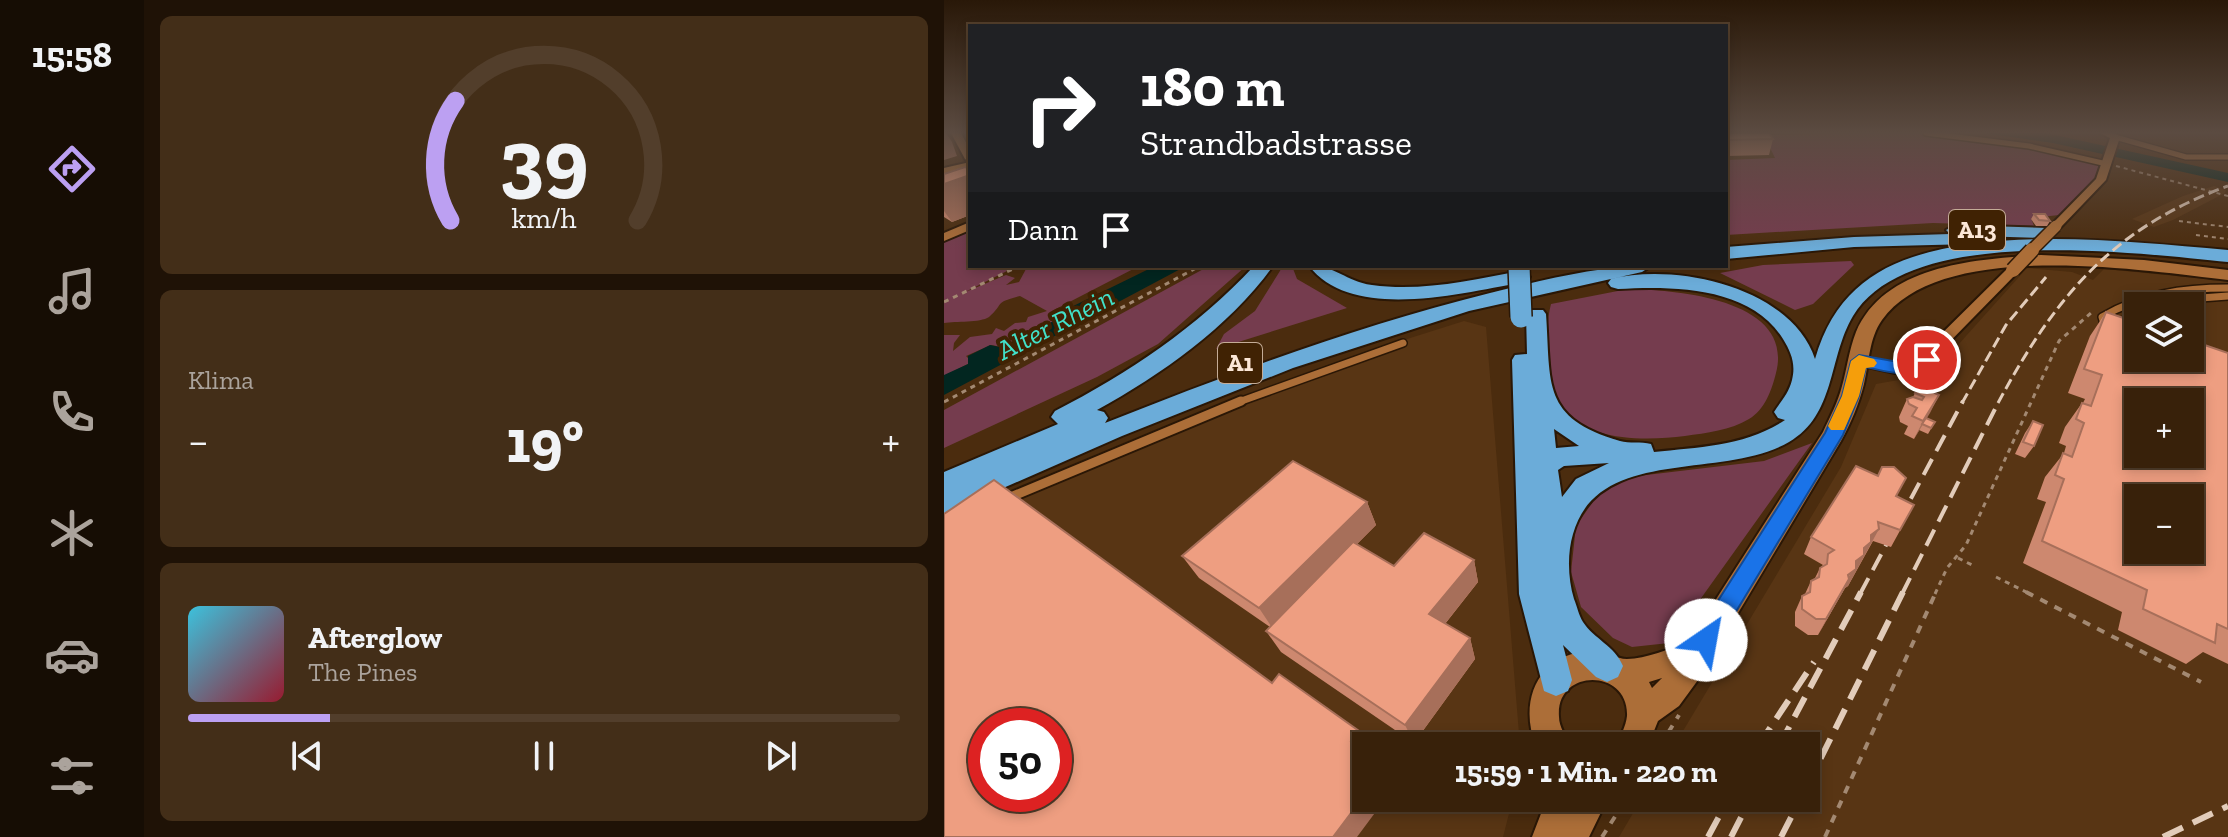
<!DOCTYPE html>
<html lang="de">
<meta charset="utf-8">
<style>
body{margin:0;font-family:"Zilla Slab",serif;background:#432e18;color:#f1f3f6;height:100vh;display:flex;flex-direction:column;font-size:30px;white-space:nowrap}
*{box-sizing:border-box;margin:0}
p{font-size:26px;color:#aba39c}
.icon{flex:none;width:44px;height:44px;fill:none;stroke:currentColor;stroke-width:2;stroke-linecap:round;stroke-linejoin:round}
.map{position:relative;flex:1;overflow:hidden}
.drawer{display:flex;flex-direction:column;gap:16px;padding:16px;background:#1f1206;width:800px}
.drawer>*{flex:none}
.top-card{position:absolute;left:24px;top:24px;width:760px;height:244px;border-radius:0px;box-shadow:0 4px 12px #0003,0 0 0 2px #523e2b;background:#202124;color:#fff;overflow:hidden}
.controls{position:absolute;left:1180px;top:292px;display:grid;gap:16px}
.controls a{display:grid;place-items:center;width:80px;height:80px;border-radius:0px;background:#38210a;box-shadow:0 4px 12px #0003,0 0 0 2px #523e2b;font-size:40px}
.speed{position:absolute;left:24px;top:708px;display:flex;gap:16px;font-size:40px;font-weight:700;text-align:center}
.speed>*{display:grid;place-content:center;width:104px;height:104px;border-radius:50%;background:#38210a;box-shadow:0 4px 12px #0003,0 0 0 2px #523e2b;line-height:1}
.speed .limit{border:12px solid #d22;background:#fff;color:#111}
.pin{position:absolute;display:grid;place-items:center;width:68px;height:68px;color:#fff;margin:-34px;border:4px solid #fff;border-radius:50%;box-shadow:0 2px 8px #0007}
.me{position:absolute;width:88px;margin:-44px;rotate:33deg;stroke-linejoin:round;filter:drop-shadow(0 0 6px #0008)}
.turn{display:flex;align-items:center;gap:28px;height:168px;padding:0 40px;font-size:36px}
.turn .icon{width:104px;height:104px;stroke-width:2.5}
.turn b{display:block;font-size:56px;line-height:68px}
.then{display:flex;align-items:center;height:76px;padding:0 40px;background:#0003;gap:16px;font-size:30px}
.big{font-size:60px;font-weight:800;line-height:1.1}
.drawer .widget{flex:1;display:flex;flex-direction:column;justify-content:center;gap:12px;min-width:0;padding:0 28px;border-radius:12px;background:#432e18}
.drawer .dial{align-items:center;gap:0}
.dial svg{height:208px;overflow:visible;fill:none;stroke:#523e2b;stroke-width:7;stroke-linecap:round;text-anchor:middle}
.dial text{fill:#f1f3f6;stroke:none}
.song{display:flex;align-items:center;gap:24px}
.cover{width:96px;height:96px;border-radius:12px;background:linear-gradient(135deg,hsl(190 70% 55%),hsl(350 70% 35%))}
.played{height:8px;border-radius:4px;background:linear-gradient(90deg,#bca0f2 20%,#523e2b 20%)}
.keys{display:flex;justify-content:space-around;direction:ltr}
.heat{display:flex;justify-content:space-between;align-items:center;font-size:44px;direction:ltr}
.trip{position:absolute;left:408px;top:732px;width:468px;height:80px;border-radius:0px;background:#38210a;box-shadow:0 4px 12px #0003,0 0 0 2px #523e2b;font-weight:800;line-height:80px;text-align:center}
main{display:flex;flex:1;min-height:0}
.menu{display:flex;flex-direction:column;width:144px;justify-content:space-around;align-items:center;background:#160d04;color:#aba39c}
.menu .icon{width:56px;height:56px}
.menu .active{color:#bca0f2}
.menu b{font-size:36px;color:#f1f3f6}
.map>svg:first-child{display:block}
</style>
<main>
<nav class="menu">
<b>15:58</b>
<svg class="icon active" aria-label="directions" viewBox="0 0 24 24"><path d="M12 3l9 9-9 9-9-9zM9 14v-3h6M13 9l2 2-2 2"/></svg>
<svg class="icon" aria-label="music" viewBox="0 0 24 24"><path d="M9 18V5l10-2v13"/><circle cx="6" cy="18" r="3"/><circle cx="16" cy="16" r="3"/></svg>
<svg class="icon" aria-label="phone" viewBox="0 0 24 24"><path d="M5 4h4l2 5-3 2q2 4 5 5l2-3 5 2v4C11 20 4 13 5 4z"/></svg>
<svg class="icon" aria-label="climate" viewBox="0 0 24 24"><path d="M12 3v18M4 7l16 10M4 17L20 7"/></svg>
<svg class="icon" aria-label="car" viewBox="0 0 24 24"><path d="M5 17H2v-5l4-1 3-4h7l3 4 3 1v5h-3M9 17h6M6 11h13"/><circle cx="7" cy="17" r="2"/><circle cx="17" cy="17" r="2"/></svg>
<svg class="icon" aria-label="filters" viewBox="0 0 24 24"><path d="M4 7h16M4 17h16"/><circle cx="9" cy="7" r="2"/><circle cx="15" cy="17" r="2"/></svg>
</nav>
<section class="drawer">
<div class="widget dial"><svg viewBox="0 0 100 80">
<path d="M14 69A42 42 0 1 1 86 69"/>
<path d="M14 69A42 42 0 0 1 16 23" stroke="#bca0f2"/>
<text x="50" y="56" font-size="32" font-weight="700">39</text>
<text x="50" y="72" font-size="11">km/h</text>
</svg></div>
<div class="widget"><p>Klima</p>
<div class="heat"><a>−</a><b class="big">19°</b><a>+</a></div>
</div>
<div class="widget">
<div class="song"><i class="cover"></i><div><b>Afterglow</b><p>The Pines</p></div></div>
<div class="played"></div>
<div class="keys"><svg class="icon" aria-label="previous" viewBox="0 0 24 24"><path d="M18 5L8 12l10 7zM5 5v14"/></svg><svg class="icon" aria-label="pause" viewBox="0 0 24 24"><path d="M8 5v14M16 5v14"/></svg><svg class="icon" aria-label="next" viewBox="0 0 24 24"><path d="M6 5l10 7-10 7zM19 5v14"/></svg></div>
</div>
</section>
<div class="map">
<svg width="1284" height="837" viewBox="0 0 1284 837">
<rect width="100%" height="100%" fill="#4b2c0e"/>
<path fill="#583514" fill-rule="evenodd" d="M1270 186 1282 190 1281 193 1229 220 1210 227 1188 219 1239 196Z
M1083 268 1128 272 1149 280 1160 269 1284 281V837H675L698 798H862V746H730L897 467 932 384 988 374ZM1194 306H1246V358H1194ZM1194 402H1246V454H1194ZM1194 498H1246V550H1194Z
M520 321 542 327 576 746H422V798H569L559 837H0V523L105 474 216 428 419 353ZM42 726H110V794H42Z"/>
<path fill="#753c4e" d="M969 133 1062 143 1154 163 1157 167 1150 181 1115 215 1087 218 1090 226 989 223 782 235V160L831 158 820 135Z
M26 226V266H58L63 271 19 293 62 275 71 278 62 285 75 282 82 269 89 266H195L108 311 114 313 113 320 58 347 47 345 22 356 28 362 0 376V335H16L10 343 9 351 26 337 48 334 52 328 60 331 71 323 82 322 84 317 103 311 76 296C49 303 61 303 45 317 36 323 12 321 0 323V233Z
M907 261 910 265 869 304 851 310 776 273 819 265Z
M265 266H302L214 344 153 377 0 448V410Z
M339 266H348L353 279 403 308 272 349 280 334 311 311Z
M684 289C733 290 851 299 832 373 828 389 821 410 805 419 787 430 762 433 741 436 701 441 642 442 616 406 607 393 607 373 606 358 604 339 602 323 607 304Z
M868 443 725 643 688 647 669 638 637 607 627 572 632 526 655 493 677 478 820 461Z"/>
<path fill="#022620" d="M1039 133H1102L1284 173V182L1109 143Z
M211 266H242L0 395V375L24 364V356L46 345 56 347 78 338 113 319 115 313Z"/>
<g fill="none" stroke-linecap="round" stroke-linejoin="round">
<g stroke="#2a1706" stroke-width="8">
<path id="service-far2" d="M982 133 1085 146 1163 164
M1171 137 1242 157H1284"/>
</g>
<g stroke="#2a1706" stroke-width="10">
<path id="service-far1" d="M1206 306 1230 300 1284 296
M1173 323 1194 314
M1160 324 1158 317C1197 294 1239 288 1284 288
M292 403 459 343"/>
</g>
<g stroke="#2a1706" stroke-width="13">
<path id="service" d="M62 499 297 401"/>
</g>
<g stroke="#2a1706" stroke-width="4">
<path id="minor" d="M7 133H17L26 150V162L21 159Z
M1156 133H1170L1176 137 1162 180 1116 228H1108V224L1152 179 1166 138Z
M26 222V230L0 241V233Z
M1069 266 1075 270 1073 273 979 369 951 373 910 364 908 361 915 356 951 363 970 361 1065 267Z"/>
</g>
<g stroke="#2a1706" stroke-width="4">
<path id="secondary" d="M26 162V170L0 176V168Z
M1097 255 1200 260 1284 270V280C1197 270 997 238 938 320 925 338 925 363 920 384 915 404 907 423 897 441L754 680 735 706 714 721 704 746H672C676 737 682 726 683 716 685 668 611 668 615 717 615 727 622 736 626 746H592C574 701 594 653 647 651 660 650 672 659 683 659 702 659 726 648 744 643L879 432C886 417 894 402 898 386 903 368 905 350 912 332 941 264 1034 259 1097 255ZM718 678 708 688 705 682Z
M603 798H664L645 837H588Z"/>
</g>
<g stroke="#2a1706" stroke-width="4">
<path id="motorway" d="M1011 225 1102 228 1111 233 1102 238 1034 236 1033 243 1027 244C1112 233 1200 243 1284 250V262C1191 253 965 223 909 316 884 358 892 415 845 442 778 481 654 445 629 534 623 554 624 579 630 599 633 606 635 616 639 622 650 639 671 646 679 666L674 677 663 682 652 677 619 645 628 680 624 691 612 696 600 691 575 594 568 360 571 355 583 354 582 314 585 310H599L602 314C607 384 597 418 676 441 685 444 697 441 707 444L710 452C755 447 802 446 841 420L834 418 830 412C837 401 845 393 848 380 852 364 847 352 839 339 806 286 728 286 674 289L667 287 664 283 667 279C733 262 848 288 871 359 894 280 950 255 1027 244L910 247 782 259V247L910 237 1006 234 1002 230ZM610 429 635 446 612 448ZM665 463 632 479 618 497 614 470 620 466Z
M310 266H329C285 327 218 374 153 410L160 412 164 418 161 423C287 373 414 326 546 293 600 280 652 266 707 266L698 272 525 311 349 368 178 436 0 514V472L114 424 107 417 111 411C185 373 252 328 310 266Z
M365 266C394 266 400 281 428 285 477 292 528 280 576 271L586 277 576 283C517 293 408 322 365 266Z"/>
</g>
<path stroke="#a38972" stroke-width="2" stroke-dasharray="4 4" stroke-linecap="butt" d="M1172 166 1284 196
M1235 221 1284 227
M1252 235 1284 239"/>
<path stroke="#a38972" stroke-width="3" stroke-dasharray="5 5" stroke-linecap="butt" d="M0 302 75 266
M0 402 256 266
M1014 558 1028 565
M1052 577 1086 594
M991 594 1003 568 1022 545 1115 341 1147 313"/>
<path stroke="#a38972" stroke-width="4" stroke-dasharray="8 8" stroke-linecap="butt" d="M1082 592 1257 682
M716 746 735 715
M658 837 683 798
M881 837 992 592"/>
<use href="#service-far2" stroke="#ac6e38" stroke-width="5"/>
<use href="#service-far1" stroke="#ac6e38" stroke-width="7"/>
<use href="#service" stroke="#ac6e38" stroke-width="9"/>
<use href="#minor" fill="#ac6e38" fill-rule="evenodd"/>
<use href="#secondary" fill="#ac6e38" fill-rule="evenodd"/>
<use href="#motorway" fill="#6bacd9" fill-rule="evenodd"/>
<path stroke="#e2ccba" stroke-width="3" stroke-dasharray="11 5" stroke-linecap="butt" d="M1018 403 1062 325 1102 277
M1054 403C1111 297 1168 228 1284 186"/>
<path stroke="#e2ccba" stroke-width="4" stroke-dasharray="18 9" stroke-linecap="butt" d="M916 594 1019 401
M958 594 1055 401"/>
<path stroke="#e2ccba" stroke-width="6" stroke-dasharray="22 11" stroke-linecap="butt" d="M814 746 870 662
M835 746 917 592
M862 788 959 592
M764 837 785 798
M787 837 807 798
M837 837 857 798
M1219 837 1284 806"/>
<g stroke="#2a1706" stroke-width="14" stroke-linecap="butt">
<path id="minor-bridge-far1" d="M1086 252 1112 226"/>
</g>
<g stroke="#2a1706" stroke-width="17" stroke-linecap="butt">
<path id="minor-bridge" d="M1069 270 1088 250"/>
</g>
<g stroke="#2a1706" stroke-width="24" stroke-linecap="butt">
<path id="motorway-bridge" d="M575 266 577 317"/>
</g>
<use href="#minor-bridge-far1" stroke="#ac6e38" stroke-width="11"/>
<use href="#minor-bridge" stroke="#ac6e38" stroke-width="14"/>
<use href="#motorway-bridge" stroke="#6bacd9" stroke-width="21"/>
</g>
<path fill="#cd886f" d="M782 133 829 139 825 155 782 156Z
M26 170V215L8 222 0 217V174Z
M1090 214 1106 221 1103 226H1092L1087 219Z
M1162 312 1284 353V664L1259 652 1242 664 1174 630 1178 612 1079 563 1102 502 1093 499 1101 477 1120 453 1122 446 1115 443 1121 427 1138 403H1139L1141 399 1124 393 1146 336Z
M971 393 995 395 982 418 991 422 984 434 975 430 970 439 960 434 964 426 956 422 955 417 963 399 969 397Z
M1089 421 1090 446 1081 458 1071 454 1081 433Z
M938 467 952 497 970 505 947 547 929 541 904 586 901 588 874 635H864L851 626V612L858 596 861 594 867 581 870 580 876 568 879 565 860 554 867 537 934 476Z
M423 502 432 525 413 544 450 566 530 560 534 582 501 624 526 638 531 659 470 743 337 652 322 631 326 627 255 578 238 556Z"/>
<path fill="#a76f5a" d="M0 133H2L8 142 13 156 0 160Z
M26 175V215L8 222 0 211V182Z
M995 395 986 413 970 439 979 421Z
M423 502 432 525 329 629 315 608Z
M935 529 904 586 901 588 874 635 927 535Z
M530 560 534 582 492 635 485 614Z
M526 638 531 659 470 743 461 725Z
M415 731 424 746H422V755L407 741Z
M422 793V798H442L413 837H389Z"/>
<path fill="#ee9e81" stroke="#a76f5a" stroke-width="2" fill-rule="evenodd" d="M782 133H825L829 139 782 140Z
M21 167 26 170V175L0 184V174Z
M1090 214H1101L1106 221 1095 220Z
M1162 312 1194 323V358H1246V340L1284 353V629L1273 624 1271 643 1199 609 1203 590 1098 541 1120 479 1111 475 1119 453 1128 457 1140 423 1132 419 1138 403 1147 406 1158 375 1140 369ZM1194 402H1246V454H1194ZM1194 498H1246V550H1194Z
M976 386 995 395 979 421 968 416 973 408 965 404 963 399 969 397 978 400 980 397 971 393Z
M982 418 991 422 987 428 978 424Z
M1089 421 1099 425 1090 446 1079 442Z
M349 461 423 502 315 608 238 556Z
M912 466 934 476 938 467H950L962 478 952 496 970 505 956 530 934 522 935 529 927 535V542L920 548V555L912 561V569L904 575 905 579 882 619H872L858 609V596L866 592 867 581 875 577 876 568 883 564 884 554 890 550 867 537Z
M50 480 328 683 335 674 415 731 407 741 422 753V793L389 837H0V514ZM42 726H110V794H42Z
M480 533 530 560 485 614 526 638 461 725 322 631 409 542 450 566Z"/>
<linearGradient id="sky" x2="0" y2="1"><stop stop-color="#291808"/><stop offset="0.53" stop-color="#5b4b41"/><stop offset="1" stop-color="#5b4b41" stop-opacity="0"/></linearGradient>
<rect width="1284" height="250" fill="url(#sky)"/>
<path fill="#1a73e8" stroke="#114b97" stroke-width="2" d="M915 355 960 363 983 355 991 360C973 382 945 372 922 367L915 396 899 435 770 648 762 652 754 648 750 640 754 632 881 433 898 396 907 361Z"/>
<path fill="#f59e0b" d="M915 355 930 359 933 363 930 367 922 368 915 396 900 430H887L884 426 898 396 907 361Z"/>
<g text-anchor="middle" stroke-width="8" stroke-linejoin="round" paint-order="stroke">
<g fill="#402203" stroke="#c4ac97" stroke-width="2">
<rect x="1005" y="210" width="56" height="40" rx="6"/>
<rect x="274" y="343" width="44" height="40" rx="6"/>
</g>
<g font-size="24" font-weight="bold" fill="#fce7d7">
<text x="1033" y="238">A13</text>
<text x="296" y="371">A1</text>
</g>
<g font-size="28" font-style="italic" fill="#41e1c9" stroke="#402203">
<text transform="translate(111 323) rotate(-27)" y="10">Alter Rhein</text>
</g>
</g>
</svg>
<div class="controls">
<a><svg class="icon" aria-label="layers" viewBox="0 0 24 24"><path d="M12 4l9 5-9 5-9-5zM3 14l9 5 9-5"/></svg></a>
<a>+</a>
<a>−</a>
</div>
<div class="speed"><div class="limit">50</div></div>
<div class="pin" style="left:983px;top:360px;background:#d93025"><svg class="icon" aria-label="arrive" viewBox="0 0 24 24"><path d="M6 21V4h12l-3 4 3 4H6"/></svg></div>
<svg class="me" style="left:762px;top:640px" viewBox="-20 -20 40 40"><circle r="19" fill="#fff"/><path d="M0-13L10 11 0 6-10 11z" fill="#1a73e8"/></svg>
<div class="trip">15:59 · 1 Min. · 220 m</div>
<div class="top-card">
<div class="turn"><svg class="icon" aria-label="right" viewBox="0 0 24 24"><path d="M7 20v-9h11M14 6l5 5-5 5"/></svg><div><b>180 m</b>Strandbadstrasse</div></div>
<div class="then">Dann<svg class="icon" aria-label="arrive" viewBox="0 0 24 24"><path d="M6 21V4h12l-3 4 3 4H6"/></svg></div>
</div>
</div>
</main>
